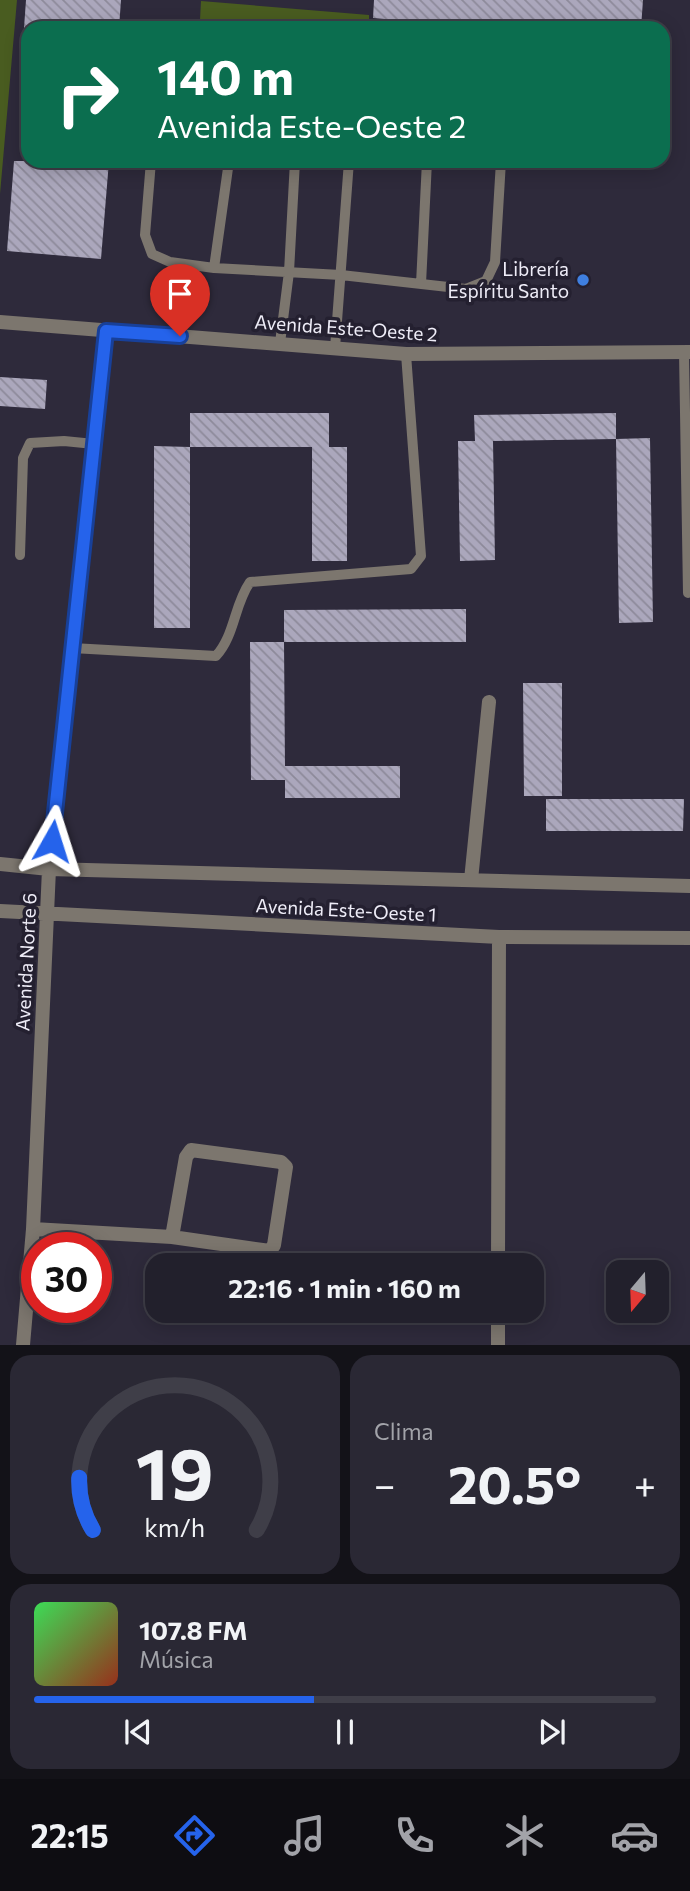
<!DOCTYPE html>
<html lang="es">
<meta charset="utf-8">
<style>
body{margin:0;font-family:Commissioner,sans-serif;background:#2a2834;color:#f1f3f6;height:100vh;display:flex;flex-direction:column;font-size:26px;white-space:nowrap}
*{box-sizing:border-box;margin:0}
p{font-size:23px;color:#a2a3a9}
.icon{flex:none;width:38px;height:38px;fill:none;stroke:currentColor;stroke-width:2;stroke-linecap:round;stroke-linejoin:round}
.map{position:relative;height:1345px;overflow:hidden}
.drawer{display:flex;flex-direction:column;gap:10px;padding:10px;background:#131218;flex:1}
.drawer>*{flex:none}
.banner{position:absolute;left:21px;top:21px;width:649px;height:147px;border-radius:21px;box-shadow:0 4px 18px #0003,0 0 0 2px #3f3e48;background:#0b6e4f;color:#fff;overflow:hidden}
.needle{width:46px;rotate:199deg}
.controls{position:absolute;left:606px;top:1260px;display:grid;gap:14px}
.controls a{display:grid;place-items:center;width:63px;height:63px;border-radius:14px;background:#22202c;box-shadow:0 4px 18px #0003,0 0 0 2px #3f3e48;font-size:35px}
.speed{position:absolute;left:21px;top:1232px;display:flex;gap:14px;font-size:35px;font-weight:700;text-align:center}
.speed>*{display:grid;place-content:center;width:91px;height:91px;border-radius:50%;background:#22202c;box-shadow:0 4px 18px #0003,0 0 0 2px #3f3e48;line-height:1}
.speed .limit{border:10px solid #d22;background:#fff;color:#111}
.pin{position:absolute;display:grid;place-items:center;width:60px;height:60px;color:#fff;margin:-72px -30px;border-radius:50% 50% 50% 0;rotate:-45deg;box-shadow:0 0 7px #0007}
.pin .icon{rotate:45deg}
.me{position:absolute;width:77px;margin:-38px;rotate:6deg;stroke-linejoin:round;filter:drop-shadow(0 0 5px #0008)}
.turn{display:flex;align-items:center;gap:24px;height:147px;padding:0 21px;font-size:32px}
.turn .icon{width:91px;height:91px;stroke-width:2.5}
.turn b{display:block;font-size:49px;line-height:60px}
.big{font-size:52px;font-weight:700;line-height:1.1}
.drawer .card{flex:1;display:flex;flex-direction:column;justify-content:center;gap:10px;min-width:0;padding:0 24px;border-radius:21px;background:#2a2834}
.drawer .dial{align-items:center;gap:0}
.dial svg{height:182px;overflow:visible;fill:none;stroke:#3f3e48;stroke-width:7;stroke-linecap:round;text-anchor:middle}
.dial text{fill:#f1f3f6;stroke:none}
.song{display:flex;align-items:center;gap:21px}
.cover{width:84px;height:84px;border-radius:10px;background:linear-gradient(135deg,hsl(130 70% 55%),hsl(10 70% 35%))}
.played{height:7px;border-radius:4px;background:linear-gradient(90deg,#2563eb 45%,#3f3e48 45%)}
.keys{display:flex;justify-content:space-around;direction:ltr}
.heat{display:flex;justify-content:space-between;align-items:center;font-size:38px;direction:ltr}
.drawer .tiles{flex:1;display:grid;gap:10px;grid-template-columns:1fr 1fr}
.card:last-child{grid-column:span 2}
.trip{position:absolute;left:145px;top:1253px;width:399px;height:70px;border-radius:21px;background:#22202c;box-shadow:0 4px 18px #0003,0 0 0 2px #3f3e48;font-weight:700;line-height:70px;text-align:center}
.dock{display:flex;height:112px;justify-content:space-around;align-items:center;background:#0e0d12;color:#a2a3a9}
.dock .icon{width:49px;height:49px}
.dock .active{color:#2563eb}
.dock b{font-size:32px;color:#f1f3f6}
.map>svg:first-child{display:block}
</style>
<div class="map">
<svg width="690" height="1345" viewBox="0 0 690 1345">
<defs>
<pattern id="building-back-hatch" width="6" height="6" patternUnits="userSpaceOnUse" patternTransform="scale(1.75)"><rect width="6" height="6" fill="#aba7bc"/><path d="M-1 5l2 2M0 0l6 6M5-1l2 2" fill="none" stroke="#8d8a9a"/></pattern>
</defs>
<rect width="100%" height="100%" fill="#2e2a3b"/>
<path fill="#495c20" d="M0 0H17L0 194Z
M201 1 369 15V28H297L200 20Z"/>
<path fill="url(#building-back-hatch)" d="M26 0H121L119 28H24Z
M374 0H643L641 28H490L373 18Z
M14 161H109L101 259 7 251Z
M0 377 47 380 45 409 0 406Z
M190 413H329V447H190Z
M616 413V439L493 441 495 560 460 561 458 441H475L474 415Z
M650 438 653 622 619 623 616 439Z
M154 446 190 447V628H154Z
M312 447H347V561H312Z
M466 609V642H284V610Z
M250 642H284L285 766H400V798H285V780H251Z
M523 683H562V796H524Z
M546 799H684L683 831H546Z"/>
<g fill="none" stroke-linecap="round" stroke-linejoin="round">
<path stroke="#7c766e" stroke-width="10" d="M151 161 145 235 152 254 170 262 214 268 341 275 466 289 486 281 495 262 501 161
M214 268 229 161
M421 284 427 161
M280 343 289 272 295 161
M335 348 349 161
M684 352 688 593
M20 555 23 458 30 443 64 441 94 444
M72 648 216 656C235 635 234 605 250 582L411 569 421 556 406 354"/>
<path stroke="#7c766e" stroke-width="14" d="M0 322 406 354 690 352
M0 864 49 869 690 886
M471 880 489 702
M0 911 499 937 690 938
M33 1229 172 1237 270 1251 274 1245 286 1167 281 1162 191 1150 186 1157 172 1237
M498 1265 499 937
M23 1345 33 1229 49 869 106 331
M498 1345V1311"/>
</g>
<g fill="none" stroke-linecap="round" stroke-linejoin="round">
<g stroke="#184099" stroke-width="18">
<path id="route" d="M52 841 106 331 180 336"/>
</g>
<use href="#route" stroke="#2563eb" stroke-width="12"/>
</g>
<circle fill="#3f7fe0" stroke="#242030" stroke-width="2.5" cx="583" cy="280" r="7"/>
<g text-anchor="middle" stroke-width="7" stroke-linejoin="round" paint-order="stroke">
<g font-size="19" fill="#eeecf7" stroke="#242030" text-anchor="end">
<text x="569" y="276">Librería<tspan x="569" dy="22">Espíritu Santo</tspan></text>
</g>
<g font-size="19" fill="#eeecf7" stroke="#242030">
<text transform="translate(346 328) rotate(4)" y="7">Avenida Este-Oeste 2</text>
<text transform="translate(346 910) rotate(3)" y="7">Avenida Este-Oeste 1</text>
<text transform="translate(26 962) rotate(-87)" y="7">Avenida Norte 6</text>
</g>
</g>
</svg>
<div class="controls">
<a><svg class="needle" viewBox="-14 -14 28 28"><path d="M0-13l5 13h-10z" fill="#e53935"/><path d="M0 13l5-13h-10z" fill="#a2a3a9"/></svg></a>
</div>
<div class="speed"><div class="limit">30</div></div>
<div class="pin" style="left:180px;top:336px;background:#d93025"><svg class="icon" aria-label="arrive" viewBox="0 0 24 24"><path d="M6 21V4h12l-3 4 3 4H6"/></svg></div>
<svg class="me" style="left:52px;top:841px" viewBox="-20 -20 40 40"><path d="M0-17L14 15 0 8-14 15z" fill="#2563eb" stroke="#fff" stroke-width="4"/></svg>
<div class="trip">22:16 · 1 min · 160 m</div>
<div class="banner">
<div class="turn"><svg class="icon" aria-label="right" viewBox="0 0 24 24"><path d="M7 20v-9h11M14 6l5 5-5 5"/></svg><div><b>140 m</b>Avenida Este-Oeste 2</div></div>
</div>
</div>
<section class="drawer">
<div class="tiles">
<div class="card dial"><svg viewBox="0 0 100 80">
<path d="M14 69A42 42 0 1 1 86 69"/>
<path d="M14 69A42 42 0 0 1 8 46" stroke="#2563eb"/>
<text x="50" y="56" font-size="32" font-weight="700">19</text>
<text x="50" y="72" font-size="11">km/h</text>
</svg></div>
<div class="card"><p>Clima</p>
<div class="heat"><a>−</a><b class="big">20.5°</b><a>+</a></div>
</div>
<div class="card">
<div class="song"><i class="cover"></i><div><b>107.8 FM</b><p>Música</p></div></div>
<div class="played"></div>
<div class="keys"><svg class="icon" aria-label="previous" viewBox="0 0 24 24"><path d="M18 5L8 12l10 7zM5 5v14"/></svg><svg class="icon" aria-label="pause" viewBox="0 0 24 24"><path d="M8 5v14M16 5v14"/></svg><svg class="icon" aria-label="next" viewBox="0 0 24 24"><path d="M6 5l10 7-10 7zM19 5v14"/></svg></div>
</div>
</div>
</section>
<nav class="dock">
<b>22:15</b>
<svg class="icon active" aria-label="directions" viewBox="0 0 24 24"><path d="M12 3l9 9-9 9-9-9zM9 14v-3h6M13 9l2 2-2 2"/></svg>
<svg class="icon" aria-label="music" viewBox="0 0 24 24"><path d="M9 18V5l10-2v13"/><circle cx="6" cy="18" r="3"/><circle cx="16" cy="16" r="3"/></svg>
<svg class="icon" aria-label="phone" viewBox="0 0 24 24"><path d="M5 4h4l2 5-3 2q2 4 5 5l2-3 5 2v4C11 20 4 13 5 4z"/></svg>
<svg class="icon" aria-label="climate" viewBox="0 0 24 24"><path d="M12 3v18M4 7l16 10M4 17L20 7"/></svg>
<svg class="icon" aria-label="car" viewBox="0 0 24 24"><path d="M5 17H2v-5l4-1 3-4h7l3 4 3 1v5h-3M9 17h6M6 11h13"/><circle cx="7" cy="17" r="2"/><circle cx="17" cy="17" r="2"/></svg>
</nav>
